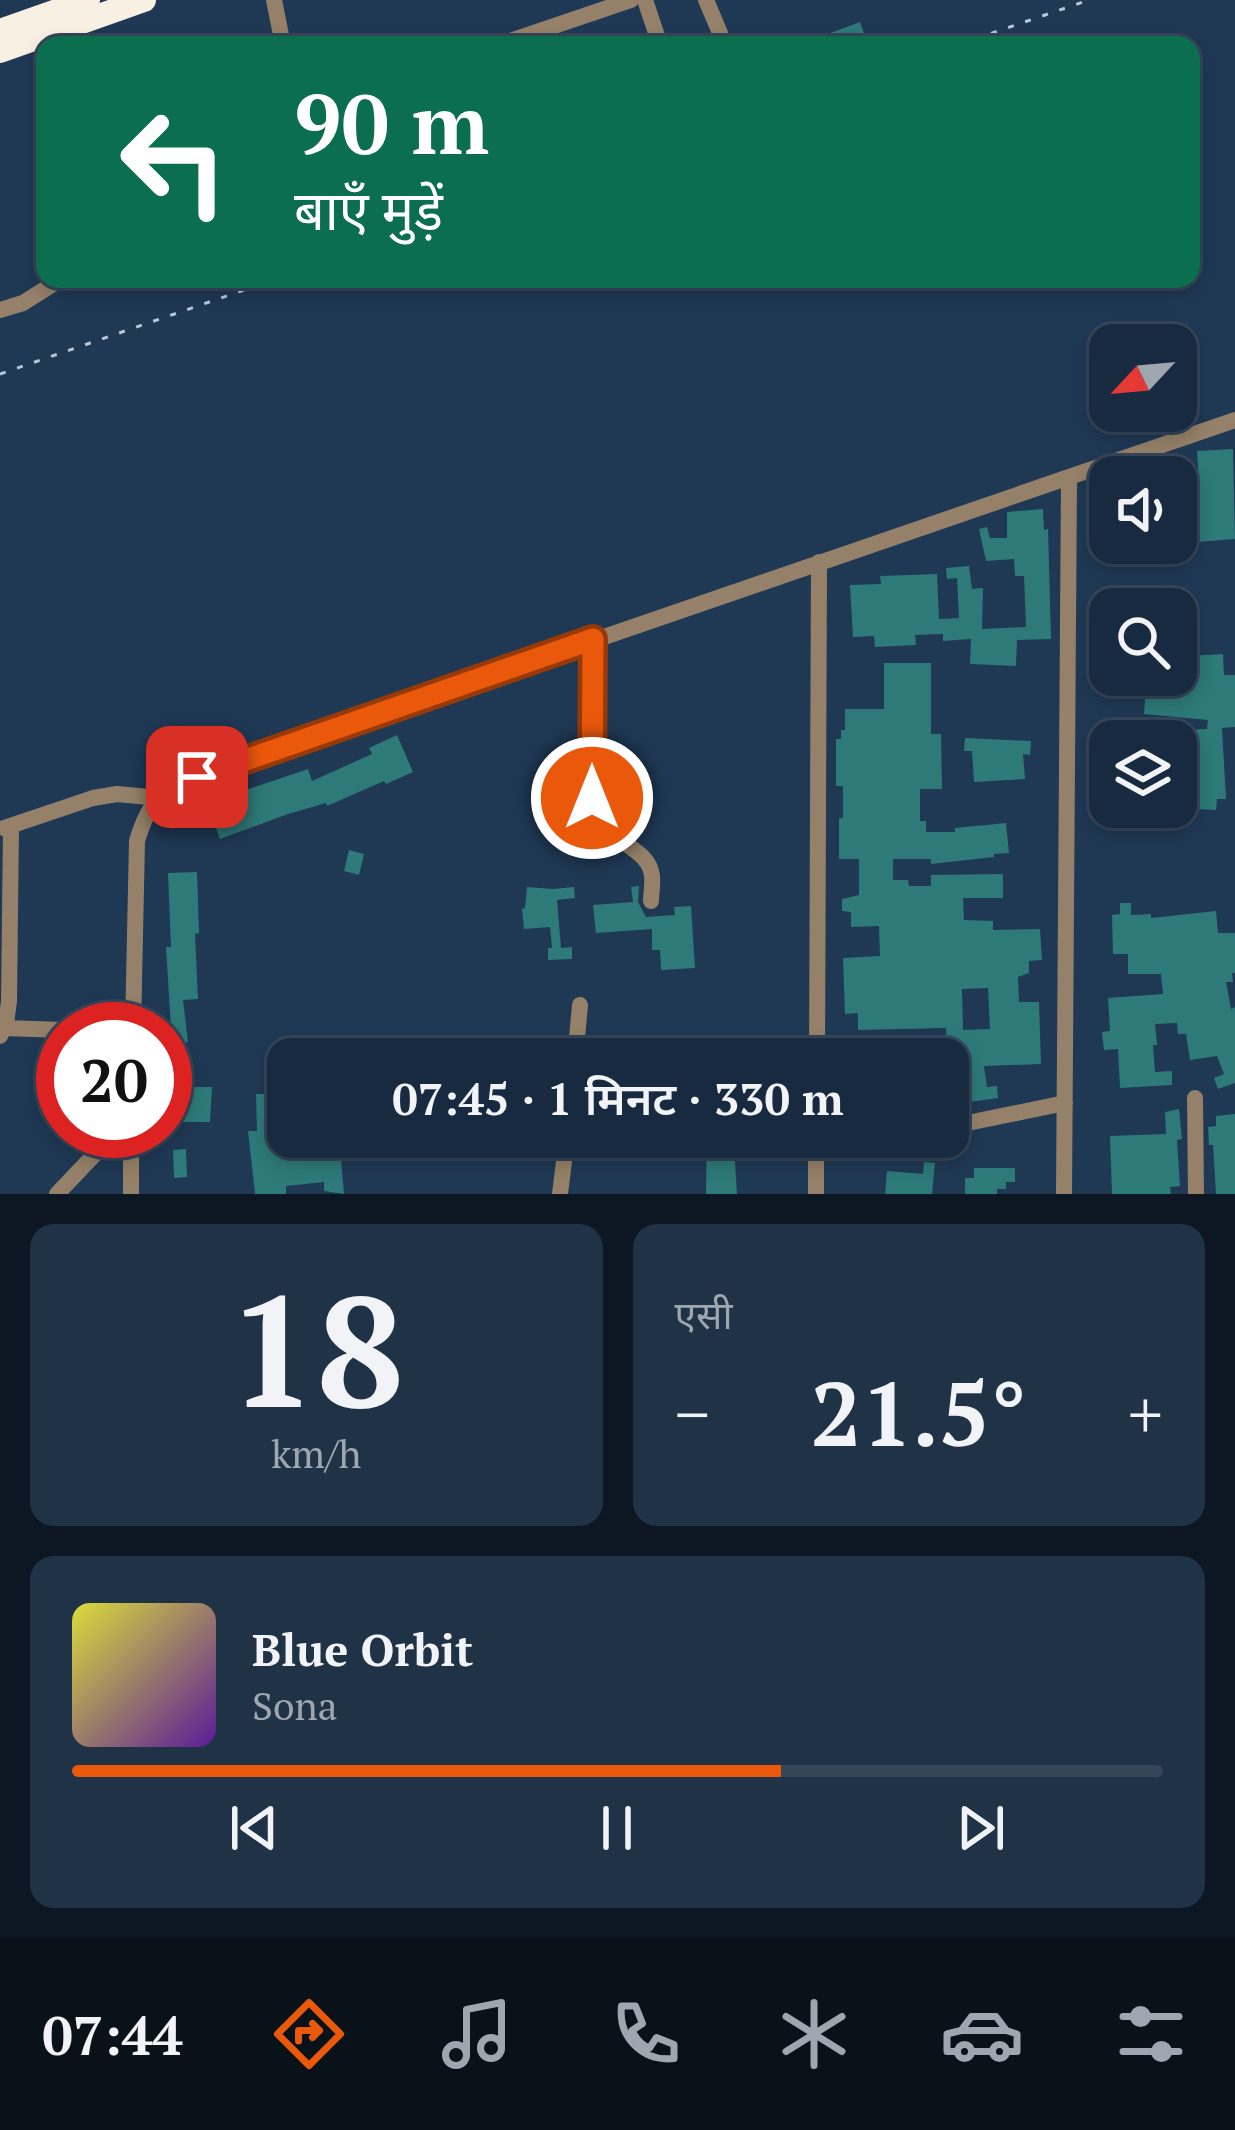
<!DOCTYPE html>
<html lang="hi">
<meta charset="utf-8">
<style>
body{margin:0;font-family:"PT Serif","Noto Sans Devanagari",serif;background:#203246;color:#f1f3f6;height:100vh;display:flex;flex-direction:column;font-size:45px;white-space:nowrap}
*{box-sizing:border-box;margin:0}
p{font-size:39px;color:#9ea7b0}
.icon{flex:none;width:66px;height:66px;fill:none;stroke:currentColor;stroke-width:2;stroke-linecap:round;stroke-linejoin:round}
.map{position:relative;height:1194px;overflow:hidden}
.side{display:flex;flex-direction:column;gap:30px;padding:30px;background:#0d1723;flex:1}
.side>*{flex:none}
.guide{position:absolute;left:36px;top:36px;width:1164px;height:252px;border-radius:24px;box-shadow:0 6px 18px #0003,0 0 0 3px #364659;background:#0b6e4f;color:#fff;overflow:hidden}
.needle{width:78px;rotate:244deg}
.buttons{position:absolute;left:1089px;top:324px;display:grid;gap:24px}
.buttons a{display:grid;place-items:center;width:108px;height:108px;border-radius:24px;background:#172a3f;box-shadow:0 6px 18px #0003,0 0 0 3px #364659;font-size:60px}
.speed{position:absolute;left:36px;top:1002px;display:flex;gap:24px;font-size:60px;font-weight:700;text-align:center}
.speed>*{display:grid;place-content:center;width:156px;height:156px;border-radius:50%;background:#172a3f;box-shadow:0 6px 18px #0003,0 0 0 3px #364659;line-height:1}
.speed .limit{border:18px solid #d22;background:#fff;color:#111}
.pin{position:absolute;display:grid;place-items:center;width:102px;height:102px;color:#fff;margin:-51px;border-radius:24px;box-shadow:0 6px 18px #0006}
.me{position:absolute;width:132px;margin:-66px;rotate:0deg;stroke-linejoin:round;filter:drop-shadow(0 0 9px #0008)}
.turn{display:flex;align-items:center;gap:42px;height:252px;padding:0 60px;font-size:54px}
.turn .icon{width:156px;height:156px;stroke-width:2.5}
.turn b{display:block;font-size:84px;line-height:102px}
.big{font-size:90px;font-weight:600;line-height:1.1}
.side .tile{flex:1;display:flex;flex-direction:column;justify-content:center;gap:18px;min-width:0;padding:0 42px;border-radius:24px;background:#203246}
.side .dial{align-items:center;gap:0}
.dial b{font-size:156px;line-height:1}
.song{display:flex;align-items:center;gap:36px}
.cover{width:144px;height:144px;border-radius:18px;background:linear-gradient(135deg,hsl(60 70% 55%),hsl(270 70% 35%))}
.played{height:12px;border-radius:6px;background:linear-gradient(90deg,#ea580c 65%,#364659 65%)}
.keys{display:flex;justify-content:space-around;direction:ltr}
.heat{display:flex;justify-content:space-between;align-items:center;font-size:66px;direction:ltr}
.side .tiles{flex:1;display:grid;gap:30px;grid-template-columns:1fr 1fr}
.tile:last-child{grid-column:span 2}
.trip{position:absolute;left:267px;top:1038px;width:702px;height:120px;border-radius:24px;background:#172a3f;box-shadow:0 6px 18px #0003,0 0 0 3px #364659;font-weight:600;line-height:120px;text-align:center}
.tab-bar{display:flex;height:192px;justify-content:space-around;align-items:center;background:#091119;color:#9ea7b0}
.tab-bar .icon{width:84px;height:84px}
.tab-bar .current{color:#ea580c}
.tab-bar b{font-size:54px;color:#f1f3f6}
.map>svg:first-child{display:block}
</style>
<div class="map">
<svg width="1235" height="1194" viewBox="0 0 1235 1194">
<rect width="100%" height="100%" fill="#1f3854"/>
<path fill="#2d7a78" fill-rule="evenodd" d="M860 22 866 39 849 45H798Z
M1233 449 1235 539 1184 543V538L1176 540V503L1200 501 1197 451Z
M1110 484V544H1103L1098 485Z
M1043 509 1044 530 1048 529 1051 639 1017 640 1016 666 970 664 971 639 943 641V634L915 635 916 645 875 647 874 636 853 637 850 585 881 584 880 576 937 574 939 619 959 618 957 578 947 579 946 568 969 566 972 589 983 588 982 629 1026 627 1024 576H1015L1014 559 986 561 979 529 987 527 990 538H1007V512Z
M1176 625H1188L1190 656 1223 654 1224 675H1235V727L1222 728 1226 799H1217L1216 810 1176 808V741H1108L1107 733 1207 729 1208 720 1144 714 1145 699H1134L1133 675H1176Z
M884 663H931V734H941L942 789H920V821H926V832H955V828L1006 823 1009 853 994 854V857L931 864V859H893V880H908L909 886H931V875L1003 874V898H963L964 920 993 921V930L1040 929 1042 960 1029 961V973L1018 977 1019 1002H1039L1041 1064 984 1066 987 1087 997 1086 998 1098 969 1102 965 1066 948 1067 946 1028 858 1030V1013L845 1014 843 958 880 956 879 926 851 927V912L842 911V899L859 895V859H839V818H843V786H836V739H841V730H845V709H884ZM988 988 990 1029 963 1030 962 989Z
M397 735 413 772 386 784 384 781 327 806 326 803 288 814 220 839 207 803 308 769 312 781 372 754 369 748Z
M965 738 1031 741 1030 755 1023 754 1025 779 974 782 972 751H964Z
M349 850 364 854 359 875 344 871Z
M197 872 199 933 195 934 198 999 183 1000 188 1042 172 1044 166 947H171L168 873Z
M639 886 638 902 646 917 675 915 674 907 691 906 695 968 661 970 660 950H652V929L596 933 593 905 633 902 631 887Z
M527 887 553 889 574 887 575 898 557 900 561 948 572 947V959L548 960V948H552L550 927 524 929 522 909 525 908Z
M1120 903H1131V915L1151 914V918L1216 911 1218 933H1235V973H1232L1233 982H1226L1231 1009 1235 1007V1083L1218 1089 1214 1078 1224 1074 1217 1056 1190 1060 1186 1034H1178L1177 1023 1155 1024 1157 1045H1153L1155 1072 1172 1071V1085L1120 1088 1118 1049 1104 1050 1102 1032 1110 1031 1108 998 1163 994 1161 974H1128V954H1113L1112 915 1120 914Z
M865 1036 866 1059H844L843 1037Z
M182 1087H212L210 1122H180V1110H171V1089Z
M256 1094H272L273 1129 288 1127V1137H317V1139L339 1137 344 1194 324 1191V1182L286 1186V1194H255L248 1131H257Z
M1179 1109 1182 1139 1177 1140 1180 1186 1170 1187 1171 1194H1112L1110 1136 1166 1134 1165 1112Z
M1235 1114V1194H1216L1213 1145H1209L1208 1127 1216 1126V1116Z
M707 1137H736L737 1146H734L737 1194H706Z
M186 1149 187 1177 174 1178 173 1150Z
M924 1162 935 1163 932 1194H885L887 1171 923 1174Z
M974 1168H1015V1182H1006V1189H997V1194H965V1178H974Z"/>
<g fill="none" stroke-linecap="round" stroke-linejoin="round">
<path stroke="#958169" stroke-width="16" d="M274 0 283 45
M645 0 660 45
M706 0 720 33 718 45
M498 45 631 0
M0 310 23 303 61 279
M593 639 592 808C604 839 645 847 651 871 654 880 651 892 651 901
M4 828 93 798 117 794 159 798
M4 1028 63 1030
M133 1029 137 841C150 797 160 798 197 777L1235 420
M0 1036 6 1024 9 1001 11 826
M575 1059 580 1005
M817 1059 819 562
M1195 1098 1196 1194
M948 1127 1065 1103
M816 1154 901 1137
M57 1194 96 1153 111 1131
M131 1194V1131
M560 1194 567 1137
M816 1194V1137
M1064 1194 1069 479"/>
<path stroke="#f9f0e4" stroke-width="24" d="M0 31 88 0
M0 51 144 0"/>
<path stroke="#b8c7d9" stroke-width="3" stroke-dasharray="6 12" stroke-linecap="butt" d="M957 45 1089 0
M0 374 276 279"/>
</g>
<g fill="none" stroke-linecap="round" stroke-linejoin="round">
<g stroke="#983908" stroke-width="30">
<path id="route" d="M197 777 593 639 592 798"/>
</g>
<use href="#route" stroke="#ea580c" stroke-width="21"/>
</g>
</svg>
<div class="buttons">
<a><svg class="needle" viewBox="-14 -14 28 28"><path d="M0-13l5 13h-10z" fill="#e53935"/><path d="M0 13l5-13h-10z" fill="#9ea7b0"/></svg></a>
<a><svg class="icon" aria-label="sound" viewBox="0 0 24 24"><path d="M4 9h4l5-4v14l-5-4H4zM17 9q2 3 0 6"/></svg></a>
<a><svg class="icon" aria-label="search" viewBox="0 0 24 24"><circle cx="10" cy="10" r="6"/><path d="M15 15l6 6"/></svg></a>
<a><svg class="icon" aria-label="layers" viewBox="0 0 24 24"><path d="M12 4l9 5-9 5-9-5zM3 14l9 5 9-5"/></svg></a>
</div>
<div class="speed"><div class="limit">20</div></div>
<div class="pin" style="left:197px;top:777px;background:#d93025"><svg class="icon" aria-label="arrive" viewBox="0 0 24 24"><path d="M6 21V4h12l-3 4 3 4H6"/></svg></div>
<svg class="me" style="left:592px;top:798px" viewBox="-20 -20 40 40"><circle r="17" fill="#ea580c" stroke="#fff" stroke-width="3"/><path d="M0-11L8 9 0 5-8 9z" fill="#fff"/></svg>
<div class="trip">07:45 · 1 मिनट · 330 m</div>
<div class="guide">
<div class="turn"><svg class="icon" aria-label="left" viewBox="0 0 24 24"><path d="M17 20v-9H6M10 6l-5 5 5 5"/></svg><div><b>90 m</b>बाएँ मुड़ें</div></div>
</div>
</div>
<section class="side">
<div class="tiles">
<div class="tile dial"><b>18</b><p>km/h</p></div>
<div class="tile"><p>एसी</p>
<div class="heat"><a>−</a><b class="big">21.5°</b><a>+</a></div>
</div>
<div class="tile">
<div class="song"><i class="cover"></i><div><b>Blue Orbit</b><p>Sona</p></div></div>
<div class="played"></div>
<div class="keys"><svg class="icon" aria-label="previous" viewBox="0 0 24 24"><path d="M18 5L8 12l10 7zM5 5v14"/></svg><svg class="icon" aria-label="pause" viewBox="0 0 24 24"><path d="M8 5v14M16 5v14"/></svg><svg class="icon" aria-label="next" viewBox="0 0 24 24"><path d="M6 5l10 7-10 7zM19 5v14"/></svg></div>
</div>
</div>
</section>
<nav class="tab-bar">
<b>07:44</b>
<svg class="icon current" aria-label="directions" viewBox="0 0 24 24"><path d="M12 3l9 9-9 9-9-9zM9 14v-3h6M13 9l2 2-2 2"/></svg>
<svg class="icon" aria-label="music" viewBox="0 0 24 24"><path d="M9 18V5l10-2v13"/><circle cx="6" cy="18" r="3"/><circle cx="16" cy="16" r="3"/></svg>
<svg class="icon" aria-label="phone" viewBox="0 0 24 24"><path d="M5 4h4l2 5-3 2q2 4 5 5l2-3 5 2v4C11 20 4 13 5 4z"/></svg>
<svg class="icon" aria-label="climate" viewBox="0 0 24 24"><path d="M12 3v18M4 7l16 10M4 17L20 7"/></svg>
<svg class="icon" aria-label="car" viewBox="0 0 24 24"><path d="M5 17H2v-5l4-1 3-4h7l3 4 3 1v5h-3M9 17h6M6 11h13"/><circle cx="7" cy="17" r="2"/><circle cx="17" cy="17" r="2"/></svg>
<svg class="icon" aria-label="filters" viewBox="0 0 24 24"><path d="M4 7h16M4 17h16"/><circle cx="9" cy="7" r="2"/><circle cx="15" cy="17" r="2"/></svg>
</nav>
